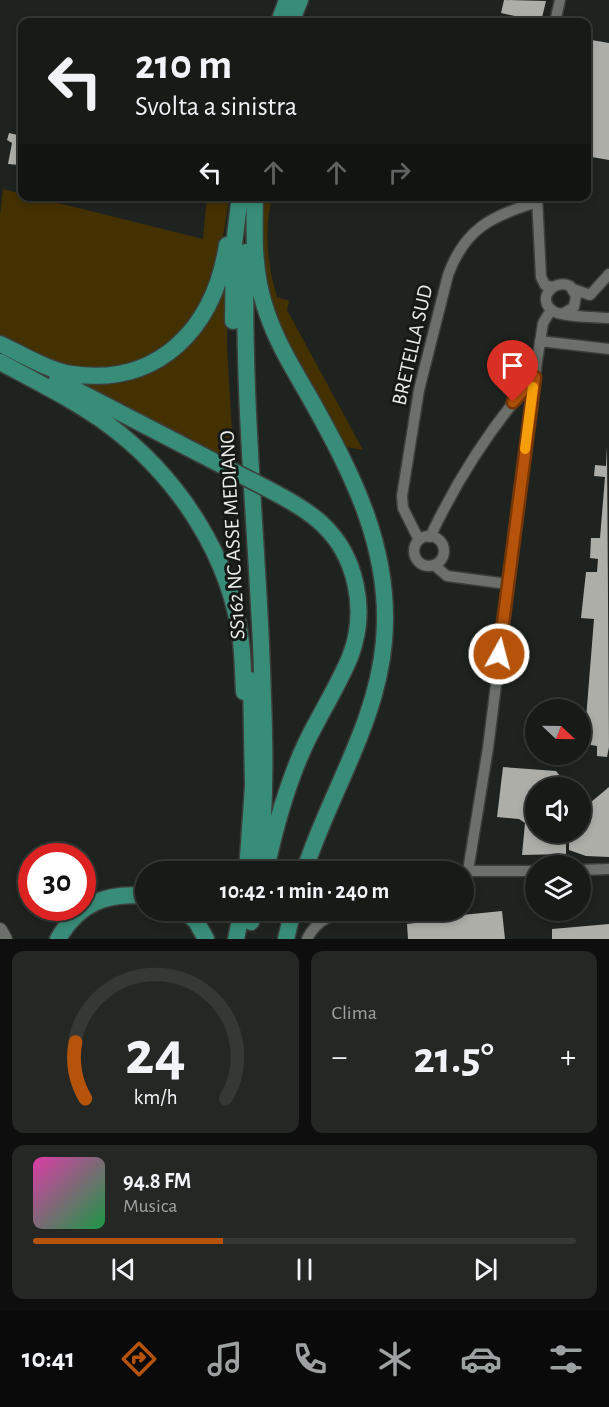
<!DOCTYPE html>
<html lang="it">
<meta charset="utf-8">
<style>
body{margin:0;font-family:"Alegreya Sans",sans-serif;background:#242724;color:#f1f3f6;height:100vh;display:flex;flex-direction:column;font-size:22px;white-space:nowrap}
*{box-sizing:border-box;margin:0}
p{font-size:20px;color:#9ea1a1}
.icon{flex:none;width:33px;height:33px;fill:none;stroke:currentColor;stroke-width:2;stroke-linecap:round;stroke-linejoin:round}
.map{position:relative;height:939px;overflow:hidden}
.details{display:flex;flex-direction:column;gap:12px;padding:12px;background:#0d0e0d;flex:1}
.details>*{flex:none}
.top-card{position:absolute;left:18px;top:18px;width:573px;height:183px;border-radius:12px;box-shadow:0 3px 9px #0003,0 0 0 2px #363836;background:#171a17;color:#f1f3f6;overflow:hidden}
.needle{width:39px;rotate:112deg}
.fabs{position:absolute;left:525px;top:699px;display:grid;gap:12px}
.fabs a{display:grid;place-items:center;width:66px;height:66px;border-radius:50%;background:#171a17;box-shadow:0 3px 9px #0003,0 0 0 2px #363836;font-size:30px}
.speed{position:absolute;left:18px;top:843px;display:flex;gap:12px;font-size:30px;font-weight:700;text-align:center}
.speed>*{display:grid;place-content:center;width:78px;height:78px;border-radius:50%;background:#171a17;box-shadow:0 3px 9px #0003,0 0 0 2px #363836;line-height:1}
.speed .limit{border:9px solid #d22;background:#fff;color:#111}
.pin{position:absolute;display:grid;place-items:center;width:51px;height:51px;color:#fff;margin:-62px -26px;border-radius:50% 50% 50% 0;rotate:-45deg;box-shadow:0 0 6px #0007}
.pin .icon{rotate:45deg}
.me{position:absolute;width:66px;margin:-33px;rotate:7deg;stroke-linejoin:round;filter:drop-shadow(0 0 4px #0008)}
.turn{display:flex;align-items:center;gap:21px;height:126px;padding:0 18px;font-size:27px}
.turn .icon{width:78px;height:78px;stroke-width:2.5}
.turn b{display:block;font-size:42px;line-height:51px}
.lanes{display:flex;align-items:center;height:57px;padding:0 18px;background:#0003;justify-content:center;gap:30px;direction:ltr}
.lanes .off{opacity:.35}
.big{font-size:45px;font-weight:700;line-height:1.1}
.details .widget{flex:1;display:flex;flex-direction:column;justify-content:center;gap:9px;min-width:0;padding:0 21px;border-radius:12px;background:#242724}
.details .dial{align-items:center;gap:0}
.dial svg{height:156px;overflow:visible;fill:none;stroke:#363836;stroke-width:7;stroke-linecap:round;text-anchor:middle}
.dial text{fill:#f1f3f6;stroke:none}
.song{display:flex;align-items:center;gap:18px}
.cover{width:72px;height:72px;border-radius:9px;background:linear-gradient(135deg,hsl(320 70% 55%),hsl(140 70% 35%))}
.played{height:6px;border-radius:3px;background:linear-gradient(90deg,#b45309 35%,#363836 35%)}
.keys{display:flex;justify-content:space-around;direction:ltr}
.heat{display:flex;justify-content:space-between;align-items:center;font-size:33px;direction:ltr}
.details .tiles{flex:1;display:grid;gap:12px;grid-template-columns:1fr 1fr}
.widget:last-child{grid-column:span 2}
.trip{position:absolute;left:135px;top:861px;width:339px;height:60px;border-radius:30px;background:#171a17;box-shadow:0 3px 9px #0003,0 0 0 2px #363836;font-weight:700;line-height:60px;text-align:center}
.dock{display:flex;height:96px;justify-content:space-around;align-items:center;background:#090a09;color:#9ea1a1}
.dock .icon{width:42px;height:42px}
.dock .selected{color:#b45309}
.dock b{font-size:27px;color:#f1f3f6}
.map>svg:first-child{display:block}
</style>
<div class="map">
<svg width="609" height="939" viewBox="0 0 609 939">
<rect width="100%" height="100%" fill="#1f231f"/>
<path fill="#443102" d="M3 189 22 194V196L34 197 203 239 207 197H229C219 287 186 383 75 370 58 368 18 344 0 336V216Z
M259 197H272C264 230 267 264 277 297L289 301 287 310 363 450 340 446 264 296Z
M227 273V347L234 465 47 369H151Z"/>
<path fill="#adaea8" d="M504 0 546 1 541 22 501 13Z
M586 39 609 43V160L586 156Z
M9 133 22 136 19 165 8 164 12 143 7 140Z
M607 446 609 747 607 757 597 756V746L584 744 594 619 581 618 586 572H597L598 559 590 558 591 538H600L605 477 594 476 595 465 606 466Z
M503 767 556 771 565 782 576 783V788H536V832H566V854L522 855 525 823 519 819 497 817Z
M609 787V857L586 856 569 850V832H580V794H584V808Z
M502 911 505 939H408L407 924 423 922 422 919Z
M609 924V939H552V929Z"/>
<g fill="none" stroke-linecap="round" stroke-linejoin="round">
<g stroke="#3b3e3b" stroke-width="13">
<path id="minor" d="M555 22 560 0
M537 197 541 277 545 285 552 287
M573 289 590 295 609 274
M564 313 574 307 576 296 570 286C553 278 536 300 553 311 562 317 596 317 609 318
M540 341 609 349
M414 551a15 15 0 1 1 30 0a15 15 0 1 1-30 0Z
M430 537C457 480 493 424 534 378
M419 540 403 508 402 496 419 390 448 275C465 228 492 216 537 202
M434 565 447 576 508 584
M580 870 609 869
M468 871 488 748 537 361 543 323 551 310
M468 871H536
M307 939C317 919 332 914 354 910"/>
</g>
<g stroke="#3b3e3b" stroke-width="16">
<path id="secondary" d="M0 930 5 939"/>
</g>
<g stroke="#3b3e3b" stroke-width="19">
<path id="trunk" d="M279 22 287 0
M291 22 300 0
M255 196C254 236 253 275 267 313 277 343 294 370 310 398 353 475 392 550 384 641 377 724 329 794 304 872
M246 252C242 383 255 514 261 644 264 720 268 796 258 872
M233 321 234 244 240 196
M0 344C22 354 47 370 71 374 159 387 214 328 227 245
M0 362C37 382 76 401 110 426 178 477 231 557 241 642 243 659 243 676 244 692
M57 380 227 468
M266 488C285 498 304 508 320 522 357 555 368 611 350 657 338 686 320 714 306 743 289 779 278 817 269 856
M247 872 253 786 251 680
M183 910 196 921 206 939
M251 922 255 910
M58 939C78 904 106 892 146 896
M236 939 242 910
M286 939 293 910"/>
</g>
<use href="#minor" stroke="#6b706b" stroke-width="10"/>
<use href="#secondary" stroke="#6b706b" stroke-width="14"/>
<use href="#trunk" stroke="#388d78" stroke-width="16"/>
<g stroke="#3b3e3b" stroke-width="19" stroke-linecap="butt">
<path id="trunk-bridge" d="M227 468 266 488"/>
</g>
<use href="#trunk-bridge" stroke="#388d78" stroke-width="16"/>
</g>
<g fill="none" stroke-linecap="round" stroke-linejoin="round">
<g stroke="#753606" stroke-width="15">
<path id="route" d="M499 654 535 377 513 402"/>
</g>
<use href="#route" stroke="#b45309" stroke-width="10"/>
<path stroke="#f59e0b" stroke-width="10" d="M525 449 533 387"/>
</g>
<g text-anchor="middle" stroke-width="6" stroke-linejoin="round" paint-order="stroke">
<g font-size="21" fill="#ebedeb" stroke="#161a16">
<text transform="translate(412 345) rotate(-77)" y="7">BRETELLA SUD</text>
<text transform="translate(232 535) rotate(-93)" y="7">SS162 NC ASSE MEDIANO</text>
</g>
</g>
</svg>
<div class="fabs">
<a><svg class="needle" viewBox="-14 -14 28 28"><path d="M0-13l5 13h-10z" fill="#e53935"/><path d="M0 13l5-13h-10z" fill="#9ea1a1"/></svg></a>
<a><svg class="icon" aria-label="sound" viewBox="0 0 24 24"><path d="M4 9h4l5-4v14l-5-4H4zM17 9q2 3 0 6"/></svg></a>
<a><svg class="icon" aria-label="layers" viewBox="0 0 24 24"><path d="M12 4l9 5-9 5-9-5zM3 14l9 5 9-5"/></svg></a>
</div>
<div class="speed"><div class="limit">30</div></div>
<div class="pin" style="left:513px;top:402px;background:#d93025"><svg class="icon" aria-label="arrive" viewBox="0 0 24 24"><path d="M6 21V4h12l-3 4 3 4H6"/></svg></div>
<svg class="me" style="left:499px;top:654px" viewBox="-20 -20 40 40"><circle r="17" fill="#b45309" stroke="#fff" stroke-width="3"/><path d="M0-11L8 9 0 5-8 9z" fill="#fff"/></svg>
<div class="trip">10:42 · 1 min · 240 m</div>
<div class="top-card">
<div class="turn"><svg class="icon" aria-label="left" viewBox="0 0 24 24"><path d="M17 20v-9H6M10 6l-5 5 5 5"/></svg><div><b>210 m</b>Svolta a sinistra</div></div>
<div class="lanes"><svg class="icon" aria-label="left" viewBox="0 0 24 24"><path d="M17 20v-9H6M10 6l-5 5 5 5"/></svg><svg class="icon off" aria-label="ahead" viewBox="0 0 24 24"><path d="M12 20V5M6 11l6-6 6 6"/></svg><svg class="icon off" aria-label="ahead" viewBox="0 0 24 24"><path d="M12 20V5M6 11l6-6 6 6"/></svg><svg class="icon off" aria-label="right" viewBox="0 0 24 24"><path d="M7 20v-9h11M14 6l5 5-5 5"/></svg></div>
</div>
</div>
<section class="details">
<div class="tiles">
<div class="widget dial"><svg viewBox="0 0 100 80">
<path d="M14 69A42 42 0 1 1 86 69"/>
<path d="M14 69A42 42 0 0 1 9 40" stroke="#b45309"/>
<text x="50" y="56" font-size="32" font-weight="700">24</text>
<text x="50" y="72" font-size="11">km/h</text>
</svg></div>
<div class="widget"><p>Clima</p>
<div class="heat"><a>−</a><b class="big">21.5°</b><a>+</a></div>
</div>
<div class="widget">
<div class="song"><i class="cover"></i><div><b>94.8 FM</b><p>Musica</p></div></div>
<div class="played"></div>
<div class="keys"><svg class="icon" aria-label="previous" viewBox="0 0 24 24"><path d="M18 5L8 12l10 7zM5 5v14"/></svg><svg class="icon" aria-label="pause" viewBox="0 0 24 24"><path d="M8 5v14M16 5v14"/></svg><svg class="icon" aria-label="next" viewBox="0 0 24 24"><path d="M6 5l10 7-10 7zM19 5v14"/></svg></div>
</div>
</div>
</section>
<nav class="dock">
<b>10:41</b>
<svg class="icon selected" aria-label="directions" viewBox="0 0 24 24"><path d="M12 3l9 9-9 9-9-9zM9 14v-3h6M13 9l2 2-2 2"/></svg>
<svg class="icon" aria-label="music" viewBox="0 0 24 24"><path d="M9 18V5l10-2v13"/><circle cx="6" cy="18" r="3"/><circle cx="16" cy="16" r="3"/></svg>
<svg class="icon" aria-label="phone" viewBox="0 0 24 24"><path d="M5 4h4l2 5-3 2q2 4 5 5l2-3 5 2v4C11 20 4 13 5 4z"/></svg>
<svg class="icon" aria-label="climate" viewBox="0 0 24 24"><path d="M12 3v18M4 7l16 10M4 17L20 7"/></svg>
<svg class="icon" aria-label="car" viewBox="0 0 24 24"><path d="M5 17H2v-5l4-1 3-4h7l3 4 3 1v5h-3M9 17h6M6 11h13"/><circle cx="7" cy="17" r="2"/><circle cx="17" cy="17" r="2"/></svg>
<svg class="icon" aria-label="filters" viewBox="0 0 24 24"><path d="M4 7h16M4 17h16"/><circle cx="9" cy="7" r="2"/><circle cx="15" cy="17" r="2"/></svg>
</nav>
